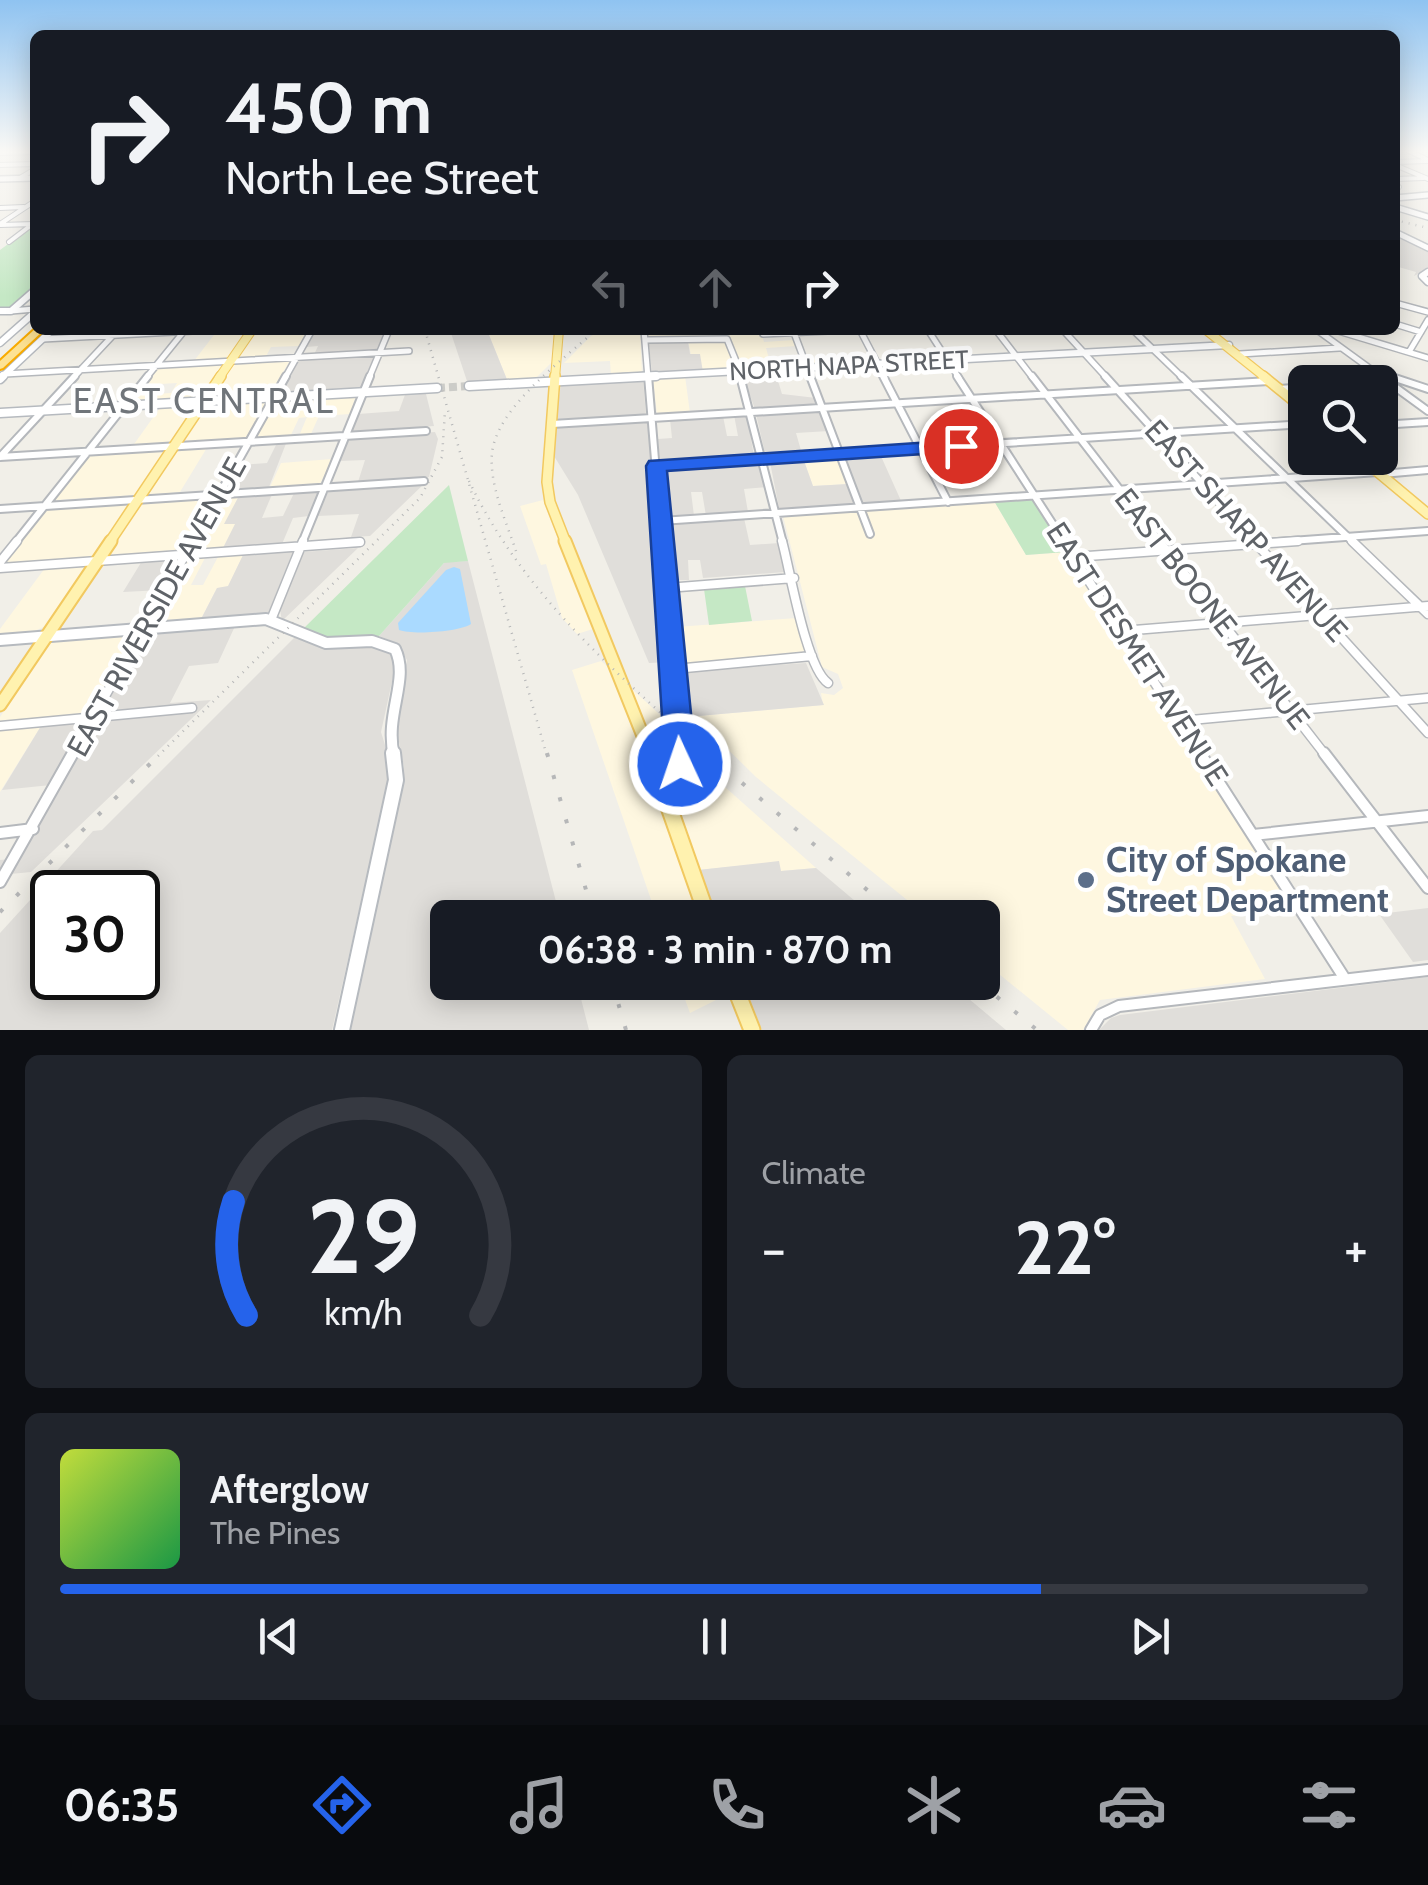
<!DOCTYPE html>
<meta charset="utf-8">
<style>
body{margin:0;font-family:Cabin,sans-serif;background:#20242c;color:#f1f3f6;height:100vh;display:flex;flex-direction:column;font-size:38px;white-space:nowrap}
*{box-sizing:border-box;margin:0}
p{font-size:32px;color:#9ea1a6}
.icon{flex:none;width:55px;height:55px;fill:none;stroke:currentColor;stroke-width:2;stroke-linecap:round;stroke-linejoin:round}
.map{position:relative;height:1030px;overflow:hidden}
.drawer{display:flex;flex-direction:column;gap:25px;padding:25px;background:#0d0f14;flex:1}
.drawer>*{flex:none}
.guide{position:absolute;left:30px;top:30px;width:1370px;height:305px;border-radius:15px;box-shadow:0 5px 25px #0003;background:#171b24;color:#f1f3f6;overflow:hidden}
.tools{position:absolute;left:1288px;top:365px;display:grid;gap:20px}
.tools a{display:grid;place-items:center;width:110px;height:110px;border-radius:15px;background:#171b24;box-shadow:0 5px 25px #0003;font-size:50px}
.speed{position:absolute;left:30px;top:870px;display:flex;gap:20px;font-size:50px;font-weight:700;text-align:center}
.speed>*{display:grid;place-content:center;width:130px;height:130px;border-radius:50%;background:#171b24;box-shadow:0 5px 25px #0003;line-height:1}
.speed .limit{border:5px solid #111;border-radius:15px;background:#fff;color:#111}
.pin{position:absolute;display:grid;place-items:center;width:85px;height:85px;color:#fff;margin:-42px;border:5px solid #fff;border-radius:50%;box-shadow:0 2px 10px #0007}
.me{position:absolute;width:110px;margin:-55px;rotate:357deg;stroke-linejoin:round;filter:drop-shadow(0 0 8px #0008)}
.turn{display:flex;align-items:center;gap:35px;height:210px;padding:0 30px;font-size:45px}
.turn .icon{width:130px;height:130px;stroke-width:2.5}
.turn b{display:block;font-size:70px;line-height:85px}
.lanes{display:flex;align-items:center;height:95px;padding:0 30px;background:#0003;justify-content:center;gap:50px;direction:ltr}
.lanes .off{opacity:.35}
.big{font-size:75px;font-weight:700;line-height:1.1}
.drawer .tile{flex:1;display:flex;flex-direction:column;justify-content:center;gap:15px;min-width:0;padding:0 35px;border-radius:15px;background:#20242c}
.drawer .dial{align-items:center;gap:0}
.dial svg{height:260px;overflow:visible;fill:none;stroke:#363941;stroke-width:7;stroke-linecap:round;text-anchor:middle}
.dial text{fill:#f1f3f6;stroke:none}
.song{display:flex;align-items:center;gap:30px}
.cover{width:120px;height:120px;border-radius:15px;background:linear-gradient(135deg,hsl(70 70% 55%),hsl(140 70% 35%))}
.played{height:10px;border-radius:5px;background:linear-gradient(90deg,#2563eb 75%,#363941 75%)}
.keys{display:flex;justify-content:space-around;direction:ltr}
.heat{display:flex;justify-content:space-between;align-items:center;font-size:55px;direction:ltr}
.drawer .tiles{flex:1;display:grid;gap:25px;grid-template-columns:1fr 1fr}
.tile:last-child{grid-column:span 2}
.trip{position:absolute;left:430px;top:900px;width:570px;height:100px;border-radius:15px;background:#171b24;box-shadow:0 5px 25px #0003;font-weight:700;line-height:100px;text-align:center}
.menu{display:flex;height:160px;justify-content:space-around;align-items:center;background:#090b0e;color:#9ea1a6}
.menu .icon{width:70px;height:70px}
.menu .selected{color:#2563eb}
.menu b{font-size:45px;color:#f1f3f6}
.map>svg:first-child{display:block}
</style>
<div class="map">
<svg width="1428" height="1030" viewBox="0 0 1428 1030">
<rect width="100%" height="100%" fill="#f1efe8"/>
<path fill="#fef7e0" d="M248 330 228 360 194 361 217 331Z
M255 330H281L280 334 308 330 299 346 271 347 265 358 236 359Z
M487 330H555L552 362 533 381 508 382Z
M597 330H640L642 374 611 376 610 361 564 363Z
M647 330H760L764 342 794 340 796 346 766 348 770 362 837 358 840 364 703 372 691 355 687 336 648 337Z
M289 362 270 394 211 397 234 363Z
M225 364 202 398 131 402 136 395 171 393 177 383 145 385 159 368Z
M685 376 690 413 657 414 653 379Z
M356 395 350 414 319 416 310 436H299L307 417 299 418 290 437 256 438 278 400Z
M267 401 246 439 181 443 205 405Z
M198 404 172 443 132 447 162 405Z
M208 446 180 492 147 495 175 450Z
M167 449 136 495 54 500 89 455Z
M837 457 848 484 813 486 803 458Z
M332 459 320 484 270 487 281 463Z
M240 494 225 524 236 523 223 548 198 550 224 497Z
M211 497 185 549 107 556 140 502Z
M543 500 593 629 577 634 562 618 546 564 541 565 520 506Z
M994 501 1026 555 1066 552 1296 912 1231 916 1265 979 1100 1000 1083 1030H1068L983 961 982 918 928 917 756 777 703 725 698 716 823 705 821 693 834 695 843 688 838 674 822 667 783 516Z
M131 502 93 557 5 563 47 509Z
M244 553 228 587 217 588 201 619 156 620 189 559 206 556 191 585H203L219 555Z
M88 564 46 626 32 632 0 634V629L45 568Z
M797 618 806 649 801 653 687 663 679 660 676 627Z
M138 632 87 722 41 726 0 792V717L47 646 54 640Z
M601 661 608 667 653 782 699 917H657L572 670Z
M630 687 673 727 676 755 670 766 661 763Z
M689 755 816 868 781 871 778 862 698 870 671 785 684 771Z
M679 983H724L728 994 690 1013Z"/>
<path fill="#e0deda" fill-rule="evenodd" d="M1395 234 1428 250V269L1414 276 1416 272 1395 266Z
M315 330H343L341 335H349L352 330H385L361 388 282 393 297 362 312 359 318 346 306 347Z
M450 330H487L508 382 468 384Z
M687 336 690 354H700L703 372 652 373 648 337Z
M775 371 782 394 816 398 818 404 755 409 742 374Z
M643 379 646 415 556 419 561 383Z
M425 390 434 426 351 432 358 414 399 411 406 392Z
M819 411 829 431 796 433 802 454 765 453 756 414Z
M734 415 747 416 754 456 660 460 658 439 672 438 670 419 723 416 727 436H738Z
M643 420 648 422 668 662 649 663 578 495 554 456 556 426Z
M435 432 438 439 429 477 358 482 365 460 339 461 349 438Z
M278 441H287L269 487 229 489 241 465 267 463Z
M880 454 902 503H862L845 457Z
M803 458 813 486 848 484 855 505 779 508 770 462Z
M753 462 758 464 767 487 744 489 748 512 706 516 702 492H691L694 516H666L662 469Z
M426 482 370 536 351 537 359 514 318 516 329 490Z
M295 491H319L309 516 293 518 282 544 223 548 235 524H224L240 494 273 492 262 518 283 516Z
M744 518 750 545 779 543 785 572 703 578 700 560H688L689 580H670L668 524Z
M358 548 282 621 280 610 303 552Z
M293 551 268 614 201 619 217 588 228 586 244 553Z
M176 558 162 590 123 592 142 561Z
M468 561 560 917 448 918V982L577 983 589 1030H349L404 767 395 721 407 660 397 643 379 636 445 562Z
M236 624 218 663 189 666 170 703 211 700 31 872 0 875V860L11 859 51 785 2 790 41 726 88 722 138 632Z
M296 636 384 648 393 656 395 668 381 732 389 758V778L332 1030H0V933L93 831 102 830ZM52 892H138V978H52Z
M806 663 824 705 698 716 685 711 681 675 685 671Z
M779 861 781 871 816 868 874 917H717L698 870Z
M1428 908V960L1413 962 1379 914Z
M1428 977V1030H1099L1111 1018 1120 1015Z
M743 983H950L1006 1030H762Z"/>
<path fill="#c5e8c5" d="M35 224V287L9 309 0 310V250Z
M449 485 468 561 444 563 379 636 329 638 302 630Z
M1033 500 1034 502 1066 552 1026 555 994 501Z
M745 586 752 621 709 625 704 589Z"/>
<path fill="#aadaff" d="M454 567 460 569 471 624C459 632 412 635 399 630L398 623 446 570Z"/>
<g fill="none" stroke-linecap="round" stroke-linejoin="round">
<path stroke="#ccccc8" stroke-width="8" stroke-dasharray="8 4" stroke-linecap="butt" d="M437 388 469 386"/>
<g stroke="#b5b8bc" stroke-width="6">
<path id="street-far4" d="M1409 151 1426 159
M0 153 35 152
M1395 162 1428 161
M0 165 35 164
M1395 165 1428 179
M20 178 35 169
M1395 179 1424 178
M1395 185 1399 187
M0 208 24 207
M0 224 35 201
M0 225 34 224
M9 242 30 226"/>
</g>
<g stroke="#b5b8bc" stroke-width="8">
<path id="street-far3" d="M1395 303 1428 312
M11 311 35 309
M1395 324 1421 332
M644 330 648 378
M793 330 811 378
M860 330 885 378
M928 330 959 378
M996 330 1033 378
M1063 330 1107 378
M1133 330 1183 378
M1317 330 1383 378
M1335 330 1428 358
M763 334 849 330
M43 339 211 330
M645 340 727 339 740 371
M1409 352 1428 320
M1240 354 1339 348
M739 371 741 378
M1380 373 1396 378
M5 374 409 351
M73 378 118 330
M146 378 185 330
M285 378 312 330
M369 378 389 330"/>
</g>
<g stroke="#b5b8bc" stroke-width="10">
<path id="street-far2" d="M648 376 662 543
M740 376 783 543
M810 376 870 534
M883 376 948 502
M957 376 1065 543
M1032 376 1161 543
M1105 376 1256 543
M1181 376 1354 543
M1380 376 1428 411
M1389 376 1428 389
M1280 389 1305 387
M552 424 1269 381
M1380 425 1428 422
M0 457 426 431
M0 457 75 376
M656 465 1305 424
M1382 474 1428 470
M0 509 424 481
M661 521 1378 472
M15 543 148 376
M192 543 286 376
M302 543 370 376
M346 543 360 542
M1264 543 1428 531"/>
</g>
<g stroke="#b5b8bc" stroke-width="11">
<path id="street-far1" d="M662 541 681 756
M782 541C790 570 806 668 828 683
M1063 541 1202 756
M1159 541 1326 756
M1254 541 1428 733
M1352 541 1428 614
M1074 557 1298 541
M0 562 17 541
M0 568 360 542
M667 588 794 578
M271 620 303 541
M1122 631 1428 606
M675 669 812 656
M1180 721 1428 698
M0 726 192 708
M71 756 193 541"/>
</g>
<g stroke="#b5b8bc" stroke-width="14">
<path id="street" d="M1200 753 1345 979
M1324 753 1428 888
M661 782 677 770 681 753
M0 833 33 829
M1253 835 1428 816
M0 882 73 753
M1091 1030 1100 1015 1119 1006 1428 970"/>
</g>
<g stroke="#b6babf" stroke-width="8">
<path id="secondary-far4" d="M0 179 35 178
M1395 198 1428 195
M1395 207 1428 217
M1395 232 1428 248"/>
</g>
<g stroke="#b6babf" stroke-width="9">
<path id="secondary-far3" d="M1428 272 1422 276 1428 282
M0 311H11L35 290
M0 343 35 312
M1 378 52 330
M610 378 1229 345"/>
</g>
<g stroke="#b6babf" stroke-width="11">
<path id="secondary-far2" d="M0 379 3 376
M469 386 656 376
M0 413 437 388"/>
</g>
<g stroke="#b6babf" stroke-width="14">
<path id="secondary-far1" d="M0 640 266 619 326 643 372 641 395 649C410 680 384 714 394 756"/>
</g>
<g stroke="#b6babf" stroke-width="18">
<path id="secondary" d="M342 1030 396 780 393 753"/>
</g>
<g stroke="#f2c960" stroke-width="10">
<path id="primary-far3" d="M1206 330 1266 378
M219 378 252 330
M555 378 559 330"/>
</g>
<g stroke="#f2c960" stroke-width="12">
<path id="primary-far2" d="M555 376 547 482 550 502 566 543
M1263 376 1305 410
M1361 458 1428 514
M109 543 221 376"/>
</g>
<g stroke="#f2c960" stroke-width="15">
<path id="primary-far1" d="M565 541 651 756
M0 705 111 541"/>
</g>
<g stroke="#f2c960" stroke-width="19">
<path id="primary" d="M650 753 708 918
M733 982 752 1030"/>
</g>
<g stroke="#f9ab00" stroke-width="4">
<path id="highway" d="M35 329 44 330 3 368 0 369V361Z"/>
</g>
<use href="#street-far4" stroke="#fff" stroke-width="4"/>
<use href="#street-far3" stroke="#fff" stroke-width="5"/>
<use href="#street-far2" stroke="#fff" stroke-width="6"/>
<use href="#street-far1" stroke="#fff" stroke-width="8"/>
<use href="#street" stroke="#fff" stroke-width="10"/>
<use href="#secondary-far4" stroke="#fff" stroke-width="5"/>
<use href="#secondary-far3" stroke="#fff" stroke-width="6"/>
<use href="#secondary-far2" stroke="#fff" stroke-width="8"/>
<use href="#secondary-far1" stroke="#fff" stroke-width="10"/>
<use href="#secondary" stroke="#fff" stroke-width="14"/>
<use href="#primary-far3" stroke="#fff2af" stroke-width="8"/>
<use href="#primary-far2" stroke="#fff2af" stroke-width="9"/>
<use href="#primary-far1" stroke="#fff2af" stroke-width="11"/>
<use href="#primary" stroke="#fff2af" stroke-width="15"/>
<use href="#highway" fill="#fde293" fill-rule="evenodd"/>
<path stroke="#b6b7b8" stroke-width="2.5" stroke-dasharray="1 6" stroke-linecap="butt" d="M1395 220 1428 228
M425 330 547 756
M469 481C523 594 617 675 710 756
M516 551C506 521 489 485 492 453 497 407 564 359 596 330
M158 756 420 498 442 457 445 411"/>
<path stroke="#b6b7b8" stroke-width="4" stroke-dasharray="4 19" stroke-linecap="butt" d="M547 753 594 918
M707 753 900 918
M0 912 161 753
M612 982 626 1030
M979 982 1037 1030"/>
</g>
<linearGradient id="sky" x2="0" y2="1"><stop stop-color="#8fc3f1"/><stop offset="0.51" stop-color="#f9f8f5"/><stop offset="1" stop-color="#f9f8f5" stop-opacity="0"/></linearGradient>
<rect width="1428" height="296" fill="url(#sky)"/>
<path fill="#2563eb" stroke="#184099" stroke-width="2.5" d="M961 440 972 446 969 451 667 471 696 764 691 774 680 778 669 774 665 764 646 466 649 461Z"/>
<circle fill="#5c6f8a" stroke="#fff" stroke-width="4" cx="1086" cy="880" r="10"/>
<g text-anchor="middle" stroke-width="9" stroke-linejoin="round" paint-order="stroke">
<g font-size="25" fill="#5f6368" stroke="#fff">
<text transform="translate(849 365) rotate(-3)" y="9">NORTH NAPA STREET</text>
</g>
<g font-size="30" fill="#5f6368" stroke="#fff">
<text transform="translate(1246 531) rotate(48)" y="10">EAST SHARP AVENUE</text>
<text transform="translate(157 607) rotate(-61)" y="10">EAST RIVERSIDE AVENUE</text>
<text transform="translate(1212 609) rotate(52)" y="10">EAST BOONE AVENUE</text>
<text transform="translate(1137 654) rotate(57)" y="10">EAST DESMET AVENUE</text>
</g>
<g font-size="35" letter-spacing="2.5" fill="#70757a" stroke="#fff">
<text x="204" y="413">EAST CENTRAL</text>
</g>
<g font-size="35" font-weight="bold" fill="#4e5e75" stroke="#fff" text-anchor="start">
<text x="1106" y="872">City of Spokane<tspan x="1106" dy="40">Street Department</tspan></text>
</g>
</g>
</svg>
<div class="tools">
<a><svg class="icon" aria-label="search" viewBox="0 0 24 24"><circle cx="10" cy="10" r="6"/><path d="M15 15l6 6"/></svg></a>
</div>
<div class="speed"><div class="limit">30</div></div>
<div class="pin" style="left:961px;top:446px;background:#d93025"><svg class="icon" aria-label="arrive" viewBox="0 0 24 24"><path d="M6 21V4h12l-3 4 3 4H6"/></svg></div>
<svg class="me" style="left:680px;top:764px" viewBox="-20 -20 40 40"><circle r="17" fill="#2563eb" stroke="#fff" stroke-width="3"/><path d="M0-11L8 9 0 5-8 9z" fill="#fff"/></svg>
<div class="trip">06:38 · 3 min · 870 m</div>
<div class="guide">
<div class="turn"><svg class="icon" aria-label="right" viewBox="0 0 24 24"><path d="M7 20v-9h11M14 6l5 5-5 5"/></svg><div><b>450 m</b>North Lee Street</div></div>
<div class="lanes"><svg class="icon off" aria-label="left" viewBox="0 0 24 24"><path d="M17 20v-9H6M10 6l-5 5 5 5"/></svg><svg class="icon off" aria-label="ahead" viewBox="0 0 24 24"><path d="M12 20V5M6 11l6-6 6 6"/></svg><svg class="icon" aria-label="right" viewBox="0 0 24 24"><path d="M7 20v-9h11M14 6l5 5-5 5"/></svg></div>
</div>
</div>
<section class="drawer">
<div class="tiles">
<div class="tile dial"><svg viewBox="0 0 100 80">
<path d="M14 69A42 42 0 1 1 86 69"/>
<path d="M14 69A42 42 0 0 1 10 34" stroke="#2563eb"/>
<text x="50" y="56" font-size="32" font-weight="700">29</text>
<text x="50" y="72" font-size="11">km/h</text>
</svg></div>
<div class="tile"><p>Climate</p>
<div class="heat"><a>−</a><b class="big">22°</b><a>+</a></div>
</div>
<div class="tile">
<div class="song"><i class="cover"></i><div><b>Afterglow</b><p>The Pines</p></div></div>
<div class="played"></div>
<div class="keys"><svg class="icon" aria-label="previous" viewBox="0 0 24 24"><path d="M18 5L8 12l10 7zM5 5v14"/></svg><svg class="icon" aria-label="pause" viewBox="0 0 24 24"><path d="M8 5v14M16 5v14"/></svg><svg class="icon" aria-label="next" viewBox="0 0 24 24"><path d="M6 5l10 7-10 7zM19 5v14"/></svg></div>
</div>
</div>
</section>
<nav class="menu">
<b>06:35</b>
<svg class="icon selected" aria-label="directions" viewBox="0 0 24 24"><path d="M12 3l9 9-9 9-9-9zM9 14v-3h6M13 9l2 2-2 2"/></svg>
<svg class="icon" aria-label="music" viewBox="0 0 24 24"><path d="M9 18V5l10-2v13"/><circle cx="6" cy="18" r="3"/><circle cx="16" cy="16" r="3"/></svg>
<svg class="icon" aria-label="phone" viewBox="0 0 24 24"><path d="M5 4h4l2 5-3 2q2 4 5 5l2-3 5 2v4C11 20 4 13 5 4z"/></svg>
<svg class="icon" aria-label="climate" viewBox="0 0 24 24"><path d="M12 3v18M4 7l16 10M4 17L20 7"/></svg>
<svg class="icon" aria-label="car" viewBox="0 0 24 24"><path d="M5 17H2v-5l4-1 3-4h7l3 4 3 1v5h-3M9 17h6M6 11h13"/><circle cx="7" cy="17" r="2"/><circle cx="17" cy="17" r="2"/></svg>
<svg class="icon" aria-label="filters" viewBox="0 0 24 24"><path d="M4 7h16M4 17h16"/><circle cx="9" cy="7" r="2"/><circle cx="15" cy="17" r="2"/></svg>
</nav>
